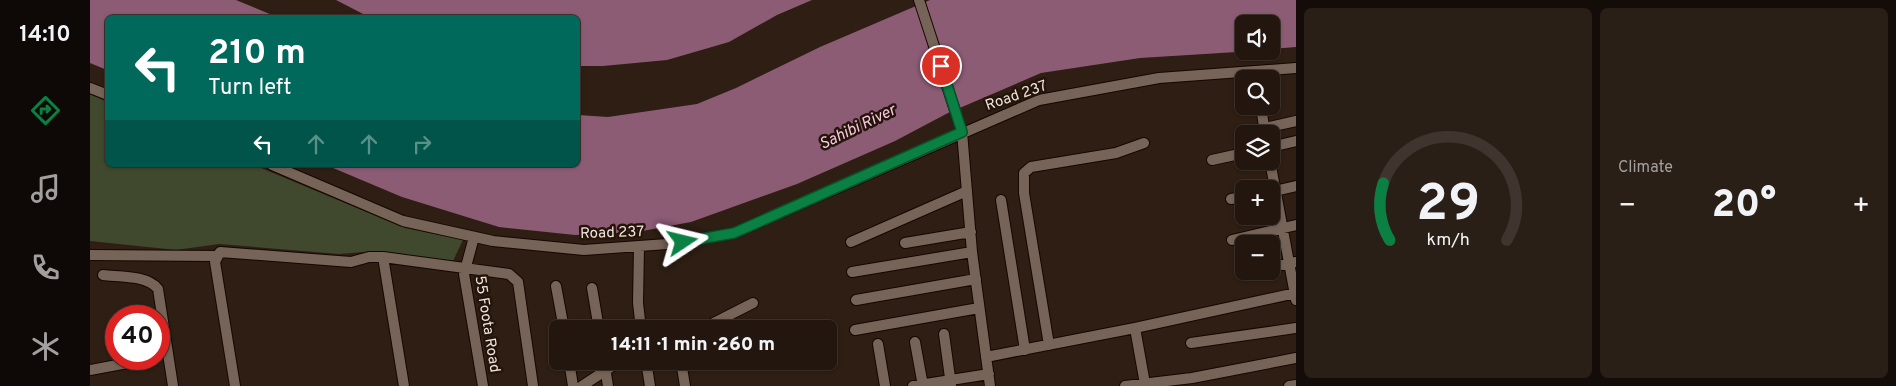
<!DOCTYPE html>
<meta charset="utf-8">
<style>
body{margin:0;font-family:Overpass,sans-serif;background:#2a1f17;color:#f1f3f6;height:100vh;display:flex;flex-direction:column;font-size:19px;white-space:nowrap}
*{box-sizing:border-box;margin:0}
p{font-size:16px;color:#a29f9e}
.icon{flex:none;width:28px;height:28px;fill:none;stroke:currentColor;stroke-width:2;stroke-linecap:round;stroke-linejoin:round}
.map{position:relative;flex:1;overflow:hidden}
.details{display:flex;flex-direction:column;gap:8px;padding:8px;background:#130c08;width:600px}
.details>*{flex:none}
.banner{position:absolute;left:15px;top:15px;width:475px;height:152px;border-radius:8px;box-shadow:0 1px 4px #0004,0 0 0 1px #3f352e;background:#00695c;color:#fff;overflow:hidden}
.controls{position:absolute;left:1145px;top:15px;display:grid;gap:10px}
.controls a{display:grid;place-items:center;width:45px;height:45px;border-radius:8px;background:#22160e;box-shadow:0 1px 4px #0004,0 0 0 1px #3f352e;font-size:25px}
.speed{position:absolute;left:15px;top:305px;display:flex;gap:10px;font-size:25px;font-weight:700;text-align:center}
.speed>*{display:grid;place-content:center;width:65px;height:65px;border-radius:50%;background:#22160e;box-shadow:0 1px 4px #0004,0 0 0 1px #3f352e;line-height:1}
.speed .limit{border:8px solid #d22;background:#fff;color:#111}
.pin{position:absolute;display:grid;place-items:center;width:42px;height:42px;color:#fff;margin:-21px;border:2px solid #fff;border-radius:50%;box-shadow:0 1px 5px #0007}
.me{position:absolute;width:55px;margin:-28px;rotate:80deg;stroke-linejoin:round;filter:drop-shadow(0 0 4px #0008)}
.turn{display:flex;align-items:center;gap:18px;height:105px;padding:0 20px;font-size:22px}
.turn .icon{width:65px;height:65px;stroke-width:2.5}
.turn b{display:block;font-size:35px;line-height:42px}
.lanes{display:flex;align-items:center;height:48px;padding:0 20px;background:#0003;justify-content:center;gap:25px;direction:ltr}
.lanes .off{opacity:.35}
.big{font-size:38px;font-weight:800;line-height:1.1}
.details .widget{flex:1;display:flex;flex-direction:column;justify-content:center;gap:8px;min-width:0;padding:0 18px;border-radius:8px;background:#2a1f17}
.details .dial{align-items:center;gap:0}
.dial svg{height:130px;overflow:visible;fill:none;stroke:#3f352e;stroke-width:7;stroke-linecap:round;text-anchor:middle}
.dial text{fill:#f1f3f6;stroke:none}
.heat{display:flex;justify-content:space-between;align-items:center;font-size:28px;direction:ltr}
.details .tiles{flex:1;display:grid;gap:8px;grid-template-columns:repeat(2,1fr)}
.trip{position:absolute;left:459px;top:320px;width:288px;height:50px;border-radius:8px;background:#22160e;box-shadow:0 1px 4px #0004,0 0 0 1px #3f352e;font-weight:800;line-height:50px;text-align:center}
main{display:flex;flex:1;min-height:0}
.menu{display:flex;flex-direction:column;width:90px;justify-content:space-around;align-items:center;background:#0e0906;color:#a29f9e}
.menu .icon{width:35px;height:35px}
.menu .selected{color:#0b8043}
.menu b{font-size:22px;color:#f1f3f6}
.map>svg:first-child{display:block}
</style>
<main>
<nav class="menu">
<b>14:10</b>
<svg class="icon selected" aria-label="directions" viewBox="0 0 24 24"><path d="M12 3l9 9-9 9-9-9zM9 14v-3h6M13 9l2 2-2 2"/></svg>
<svg class="icon" aria-label="music" viewBox="0 0 24 24"><path d="M9 18V5l10-2v13"/><circle cx="6" cy="18" r="3"/><circle cx="16" cy="16" r="3"/></svg>
<svg class="icon" aria-label="phone" viewBox="0 0 24 24"><path d="M5 4h4l2 5-3 2q2 4 5 5l2-3 5 2v4C11 20 4 13 5 4z"/></svg>
<svg class="icon" aria-label="climate" viewBox="0 0 24 24"><path d="M12 3v18M4 7l16 10M4 17L20 7"/></svg>
</nav>
<div class="map">
<svg width="1206" height="386" viewBox="0 0 1206 386">
<rect width="100%" height="100%" fill="#2e1e13"/>
<path fill="#40482d" d="M0 94 17 102 18 165H164L315 228 373 240 363 261 286 251 249 254 129 244 86 250 0 241Z"/>
<path fill="#8c5c75" d="M0 0H146L187 17 18 18 17 70 0 63Z
M246 0H722L687 15 639 42 577 60 513 66H488V18L279 17Z
M840 0H1206V47L1181 49V24H1154V51H1163L1050 58 951 73 858 113 805 141 707 184 601 222 547 232 485 235 409 227 312 197 236 165H488V115L518 117 607 104 646 88 730 47Z"/>
<g fill="none" stroke-linecap="round" stroke-linejoin="round">
<g stroke="#150701" stroke-width="12">
<path id="minor" d="M829 0 872 132 882 252 900 386
M0 88 18 95
M1171 106 1175 134
M1175 128 1206 121
M1181 147 1206 141
M1122 160 1154 153
M1180 161 1206 300
M182 165 313 221 403 241 494 250 577 244 644 233 949 100 1069 78 1206 68
M1181 192 1206 186
M1141 199 1154 197
M911 200 935 350
M384 237 374 274 393 386
M1142 240 1206 225
M761 242 877 191
M815 243 881 232
M549 247 548 303 551 329
M0 255 126 256
M1181 267 1206 262
M762 272 882 252
M13 275C29 277 57 275 68 289L83 386
M466 286 474 329
M502 288 509 329
M766 300 886 279
M1045 328 1055 384
M612 329 663 303
M765 330 889 308
M854 334 861 385
M825 342 833 386
M1101 343 1206 328
M788 344 795 386
M959 345 934 193V173L941 167 1026 153 1054 143
M896 357 1045 328 1206 293
M479 361 483 386
M514 361 518 386
M556 361 560 386
M591 361 595 386
M0 370 59 359
M145 386 125 262 130 252 261 262 279 257H293
M314 386 293 257 419 274 428 282 443 386
M492 386 530 361
M823 386 899 374
M1035 386 1102 378 1206 358
M1199 386 1206 385"/>
</g>
<use href="#minor" stroke="#776458" stroke-width="10"/>
</g>
<g fill="none" stroke-linecap="round" stroke-linejoin="round">
<g stroke="#07532c" stroke-width="12">
<path id="route" d="M593 242 644 233 872 132 851 66"/>
</g>
<use href="#route" stroke="#0b8043" stroke-width="9"/>
</g>
<g text-anchor="middle" stroke-width="5" stroke-linejoin="round" paint-order="stroke">
<g font-size="15" fill="#f0e5de" stroke="#24140a">
<text transform="translate(926 95) rotate(-19)" y="5">Road 237</text>
<text transform="translate(522 232) rotate(-2)" y="5">Road 237</text>
<text transform="translate(398 324) rotate(81)" y="5">55 Foota Road</text>
</g>
<g font-size="16" font-style="italic" fill="#f8c9e0" stroke="#24140a">
<text transform="translate(767 126) rotate(-26)" y="6">Sahibi River</text>
</g>
</g>
</svg>
<div class="controls">
<a><svg class="icon" aria-label="sound" viewBox="0 0 24 24"><path d="M4 9h4l5-4v14l-5-4H4zM17 9q2 3 0 6"/></svg></a>
<a><svg class="icon" aria-label="search" viewBox="0 0 24 24"><circle cx="10" cy="10" r="6"/><path d="M15 15l6 6"/></svg></a>
<a><svg class="icon" aria-label="layers" viewBox="0 0 24 24"><path d="M12 4l9 5-9 5-9-5zM3 14l9 5 9-5"/></svg></a>
<a>+</a>
<a>−</a>
</div>
<div class="speed"><div class="limit">40</div></div>
<div class="pin" style="left:851px;top:66px;background:#d93025"><svg class="icon" aria-label="arrive" viewBox="0 0 24 24"><path d="M6 21V4h12l-3 4 3 4H6"/></svg></div>
<svg class="me" style="left:593px;top:242px" viewBox="-20 -20 40 40"><path d="M0-17L14 15 0 8-14 15z" fill="#0b8043" stroke="#fff" stroke-width="4"/></svg>
<div class="trip">14:11 · 1 min · 260 m</div>
<div class="banner">
<div class="turn"><svg class="icon" aria-label="left" viewBox="0 0 24 24"><path d="M17 20v-9H6M10 6l-5 5 5 5"/></svg><div><b>210 m</b>Turn left</div></div>
<div class="lanes"><svg class="icon" aria-label="left" viewBox="0 0 24 24"><path d="M17 20v-9H6M10 6l-5 5 5 5"/></svg><svg class="icon off" aria-label="ahead" viewBox="0 0 24 24"><path d="M12 20V5M6 11l6-6 6 6"/></svg><svg class="icon off" aria-label="ahead" viewBox="0 0 24 24"><path d="M12 20V5M6 11l6-6 6 6"/></svg><svg class="icon off" aria-label="right" viewBox="0 0 24 24"><path d="M7 20v-9h11M14 6l5 5-5 5"/></svg></div>
</div>
</div>
<section class="details">
<div class="tiles">
<div class="widget dial"><svg viewBox="0 0 100 80">
<path d="M14 69A42 42 0 1 1 86 69"/>
<path d="M14 69A42 42 0 0 1 10 34" stroke="#0b8043"/>
<text x="50" y="56" font-size="32" font-weight="700">29</text>
<text x="50" y="72" font-size="11">km/h</text>
</svg></div>
<div class="widget"><p>Climate</p>
<div class="heat"><a>−</a><b class="big">20°</b><a>+</a></div>
</div>
</div>
</section>
</main>
